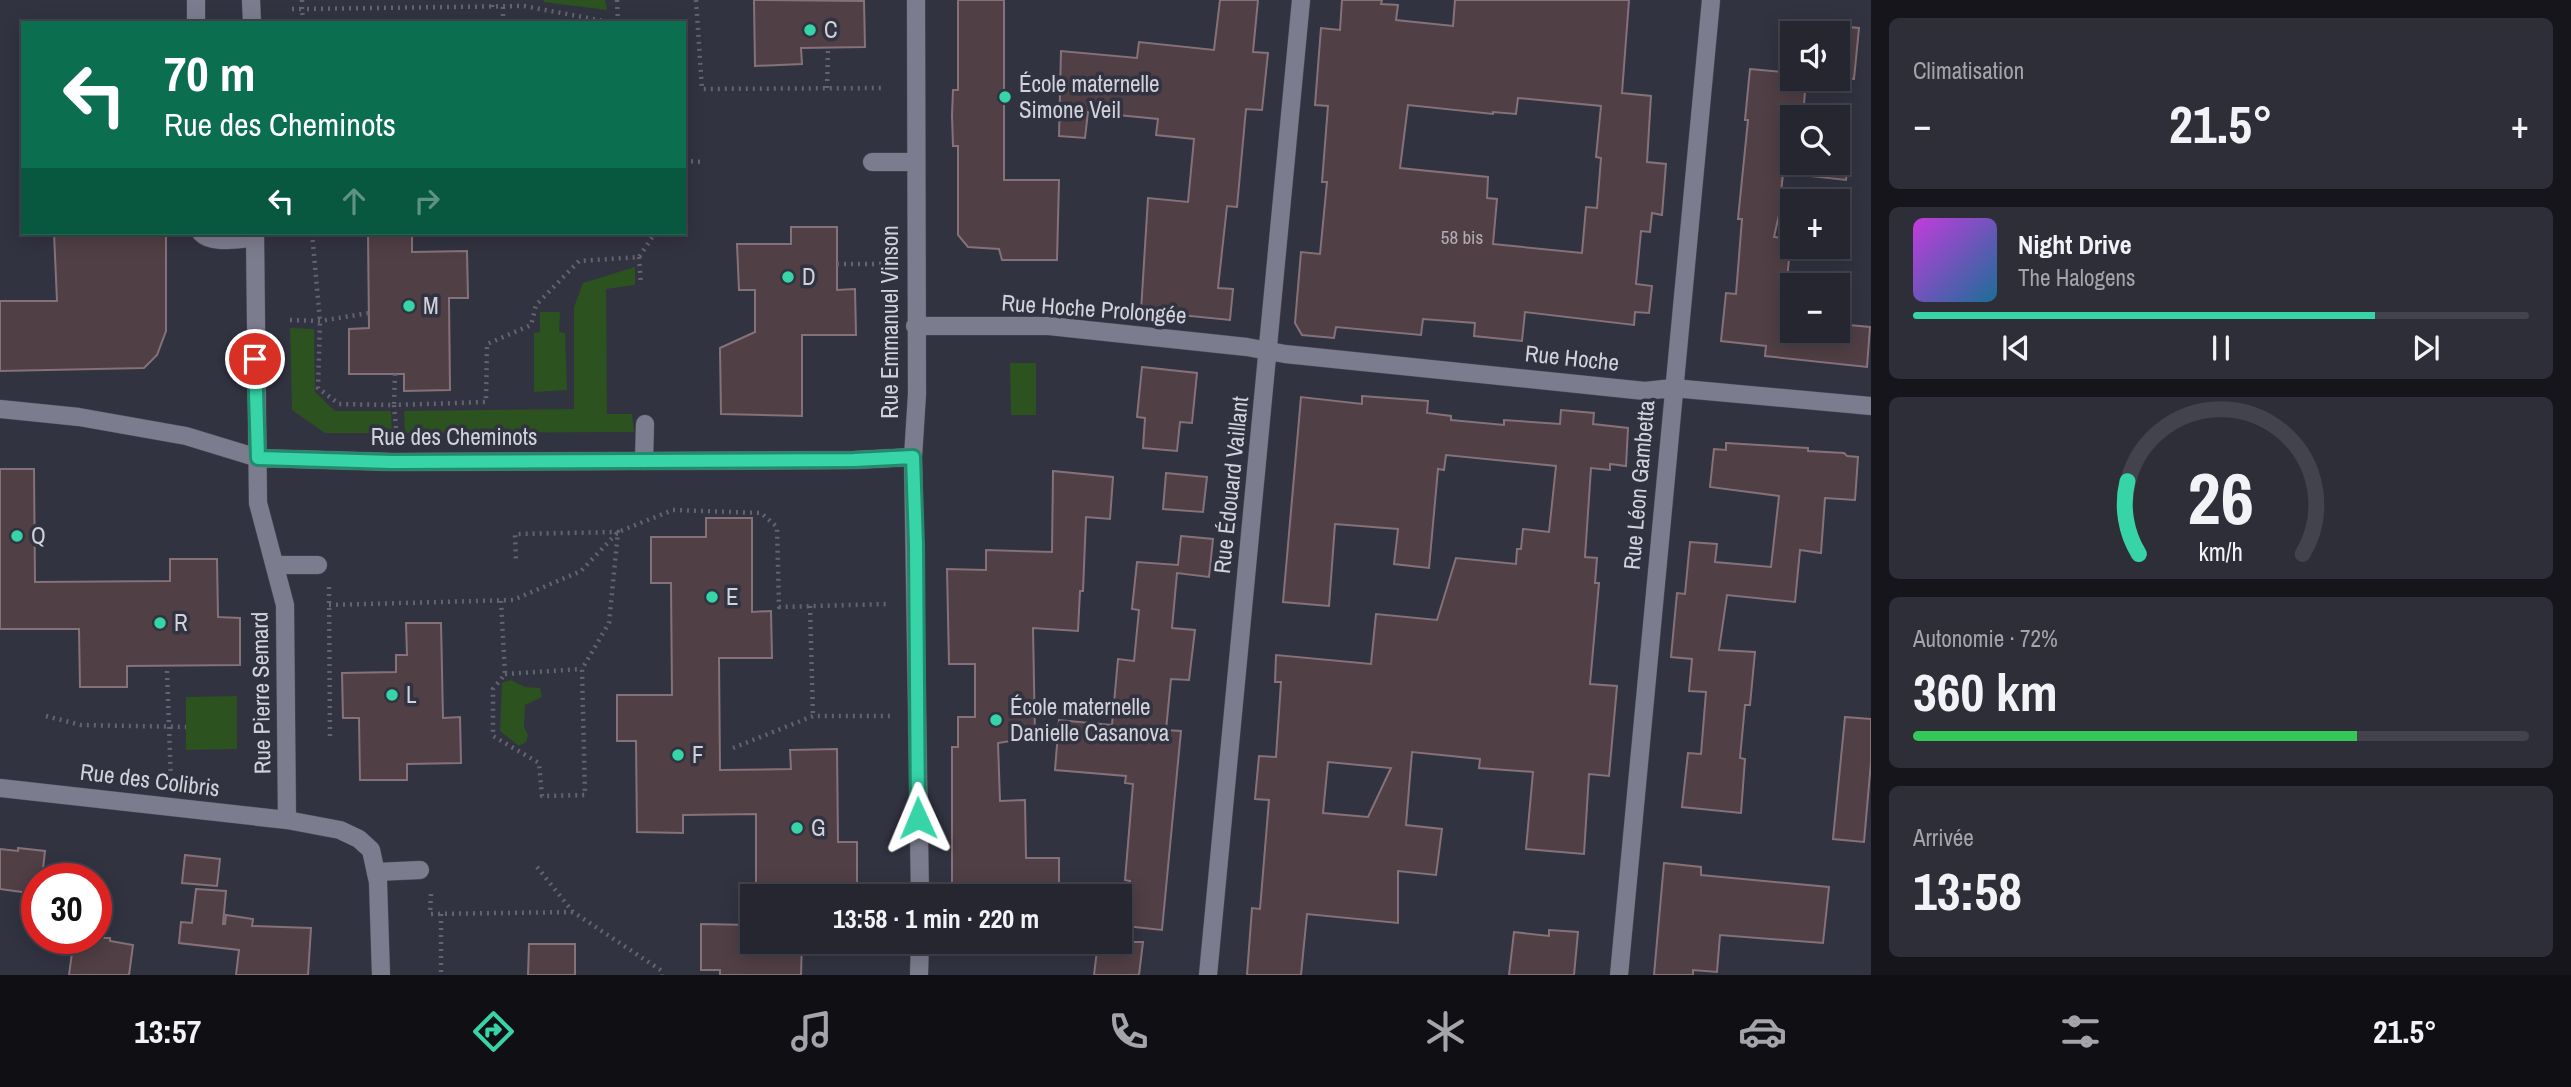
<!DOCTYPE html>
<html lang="fr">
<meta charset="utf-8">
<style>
body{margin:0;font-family:"Archivo Narrow",sans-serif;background:#2e2e39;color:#f1f3f6;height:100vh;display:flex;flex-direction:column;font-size:26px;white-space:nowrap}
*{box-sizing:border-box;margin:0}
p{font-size:23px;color:#a4a5ab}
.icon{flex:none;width:38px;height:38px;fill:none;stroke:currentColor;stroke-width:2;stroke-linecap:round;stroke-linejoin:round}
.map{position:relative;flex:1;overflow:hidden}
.panel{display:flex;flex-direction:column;gap:18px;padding:18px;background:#15151b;width:700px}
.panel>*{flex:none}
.banner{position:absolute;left:21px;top:21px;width:665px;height:214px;border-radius:0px;box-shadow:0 4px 18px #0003,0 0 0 2px #42434d;background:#0b6e4f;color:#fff;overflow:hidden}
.tools{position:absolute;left:1780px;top:21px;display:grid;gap:14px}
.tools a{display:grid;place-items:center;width:70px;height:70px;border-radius:0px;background:#262631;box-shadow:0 4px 18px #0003,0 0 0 2px #42434d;font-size:35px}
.speed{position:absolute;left:21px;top:863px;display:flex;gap:14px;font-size:35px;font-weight:700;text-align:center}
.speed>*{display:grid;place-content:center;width:91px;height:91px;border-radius:50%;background:#262631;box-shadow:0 4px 18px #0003,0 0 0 2px #42434d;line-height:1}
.speed .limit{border:10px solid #d22;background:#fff;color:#111}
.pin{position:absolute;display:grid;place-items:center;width:60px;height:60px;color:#fff;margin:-30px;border:4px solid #fff;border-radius:50%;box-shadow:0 2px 7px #0007}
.me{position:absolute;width:77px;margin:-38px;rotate:359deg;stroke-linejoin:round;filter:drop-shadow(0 0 5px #0008)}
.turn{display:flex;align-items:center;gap:24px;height:147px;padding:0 28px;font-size:32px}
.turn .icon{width:91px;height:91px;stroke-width:2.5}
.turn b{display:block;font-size:49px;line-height:60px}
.lanes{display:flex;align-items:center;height:66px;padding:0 28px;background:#0003;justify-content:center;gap:35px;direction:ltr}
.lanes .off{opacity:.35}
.big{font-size:52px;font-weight:700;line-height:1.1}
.panel .card{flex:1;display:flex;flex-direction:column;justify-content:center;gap:10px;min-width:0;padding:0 24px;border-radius:10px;background:#2e2e39}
.panel .dial{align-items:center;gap:0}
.dial svg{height:182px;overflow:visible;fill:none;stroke:#42434d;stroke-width:7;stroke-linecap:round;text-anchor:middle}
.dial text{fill:#f1f3f6;stroke:none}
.song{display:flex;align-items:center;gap:21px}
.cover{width:84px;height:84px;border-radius:10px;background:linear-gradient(135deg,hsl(290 70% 55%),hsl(200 70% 35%))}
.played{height:7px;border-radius:4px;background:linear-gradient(90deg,#36d4a7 75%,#42434d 75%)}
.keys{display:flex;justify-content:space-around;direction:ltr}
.heat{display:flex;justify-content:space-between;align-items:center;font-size:38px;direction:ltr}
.charge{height:10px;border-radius:5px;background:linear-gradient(90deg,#34c759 72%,#42434d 0)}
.trip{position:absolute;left:740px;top:884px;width:392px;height:70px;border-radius:0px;background:#262631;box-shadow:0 4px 18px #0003,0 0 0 2px #42434d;font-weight:700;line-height:70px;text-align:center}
.tabs{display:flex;height:112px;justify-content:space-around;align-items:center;background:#0f0f14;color:#a4a5ab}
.tabs .icon{width:49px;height:49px}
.tabs .selected{color:#36d4a7}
.tabs b{font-size:32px;color:#f1f3f6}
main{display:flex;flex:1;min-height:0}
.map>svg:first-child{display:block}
</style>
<main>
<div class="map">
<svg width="1871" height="975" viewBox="0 0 1871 975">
<rect width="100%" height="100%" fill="#323341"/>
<path fill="#2b521f" d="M544 0H605L607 10 544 2Z
M635 267V285L606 289 607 414H632L634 432 405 433 404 411 574 409V307L583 283Z
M540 312H560L559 332 565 333 567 390 534 392V333L540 332Z
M290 328 314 329 315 392 335 411H391L392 433H325L292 410Z
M1010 363H1036V415H1011Z
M511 680 525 687 540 688 542 697 525 705 524 727 528 735 526 742 519 746 500 731 502 683Z
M237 696V749L186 750V697Z"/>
<path fill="#503f44" stroke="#857278" stroke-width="2" fill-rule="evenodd" d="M754 0 864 1 865 47 801 48 802 64 755 66Z
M958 0H1004V180H1059L1057 260H1002L999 249 968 247 958 235V146H953L952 115 953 90H958Z
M1220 0H1258L1253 52 1268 53 1262 110 1246 109 1237 207 1227 206 1218 288 1233 289 1230 320 1141 311 1148 198 1188 202 1194 139 1156 135 1158 119 1088 112 1085 138 1059 136 1061 51 1137 58 1139 42 1214 50Z
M1342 0H1382L1381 4 1398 5 1396 20 1453 26 1455 0H1629L1622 93 1651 96 1647 162 1666 164 1662 215 1652 213 1650 232 1641 231 1636 284 1652 286 1649 313 1635 312 1634 325 1525 312 1522 341 1474 336 1475 323 1423 319 1421 335 1336 327 1334 338 1302 335 1295 323 1301 252 1320 254 1327 182H1322L1328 106 1315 105 1321 28 1340 30ZM1518 98 1601 106 1596 157 1601 158 1597 208 1586 207 1582 253 1493 244 1497 199 1487 198 1488 177 1400 168 1408 105 1493 114V112L1516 114Z
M1815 24 1859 28 1854 79 1838 77V33H1814Z
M1750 69 1792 73V79H1806L1803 117H1792V163H1838V128L1851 130 1846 180 1783 173 1779 215 1774 237 1791 239 1785 299H1792V331H1838V324L1870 327 1867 367 1765 356 1766 346 1721 341 1726 293 1736 294 1742 219H1738L1748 120H1745Z
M791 227H837V290L855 289 856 335H802V416L721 414 720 348 755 332V290H739L737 244H791Z
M54 233H166V331L157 355 144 368 0 371V301H57Z
M368 233H412V252L467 251 468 298H449L450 390 404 391V374H349V329L369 328Z
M1142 367 1197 373 1192 423 1180 422 1177 451 1143 448 1145 418 1137 417Z
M1362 396 1428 401 1427 413 1451 416V420L1504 425V420L1560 424 1561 410 1594 413 1593 424 1628 428 1626 466 1610 464V470L1591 468 1585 557 1597 558 1595 583H1599L1590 684 1617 686 1609 776 1589 774 1584 854 1526 849 1533 772 1479 768 1480 759 1412 752 1406 825 1442 829 1436 875 1398 871V923L1307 914 1301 975H1247L1252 908 1260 909 1269 800 1255 799 1259 756 1276 757 1281 682H1275L1276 655 1371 664 1376 614 1437 620 1456 558 1516 564 1517 549H1521L1523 529 1549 532 1556 466 1446 455 1444 470 1438 469 1429 568 1394 564 1398 529 1335 524 1329 606 1283 602 1301 397 1362 404ZM1328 762 1391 768 1368 817 1323 813Z
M1726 443 1808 448V451L1844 453 1847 456 1858 457 1855 500 1825 498 1821 553 1800 550 1795 602 1727 595 1719 650 1755 652 1750 705H1745L1740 758 1745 759 1741 813 1682 807 1688 753 1701 754 1706 692 1689 691 1692 659 1671 657 1677 593 1685 594 1690 542 1717 544 1715 562 1771 567 1779 496 1710 487 1714 449 1726 450Z
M0 469H34L35 582 170 581V559H217L218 617 240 618V665L127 666V687H80L79 629H0Z
M1053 471 1113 477 1110 519 1086 517 1083 591H1080L1078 631 1033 628 1035 737 998 743 1000 801 1025 800 1026 858H1059V888L952 891V747H958V717H975V664H949L947 569 986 570V550L1052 552Z
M1166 473 1207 477 1203 512 1163 509Z
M706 518H752V612L771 611 772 658H719L720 770 791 769 790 750 837 749 838 842H857V890L802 889V896H756V814L683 815V833L637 832 636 741H617V695H672L671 583H651V537H706Z
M1181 536 1213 539 1209 577 1177 573 1172 628 1195 630 1189 680 1171 679 1166 730 1181 731 1162 930 1126 926 1130 881 1125 880 1133 784 1125 783 1126 776 1055 770 1059 720 1112 725 1118 659 1134 661 1139 610 1132 609 1137 562 1178 565Z
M406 623H441L443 718 460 717 461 763 407 764V780H360L359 718H343L342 673 396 672V655H407Z
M1845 717 1871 719V762L1864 842 1833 839Z
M18 848 45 851 42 878H37V894L0 889V849L18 851Z
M185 855 220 859 217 886 182 883Z
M1664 863 1701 867V875L1829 887 1823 943 1720 935 1717 972 1693 970V975H1654Z
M196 889 226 891 223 924H225L226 915 253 919 252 926 311 928 308 975H236L239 950 179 943 181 922 192 923Z
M701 924 752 925V942H802L801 975H720V970H701Z
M1549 930 1578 932 1574 975H1509L1514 932 1549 936Z
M74 938H110V941L133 945 129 975H69Z
M1098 942H1143L1139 975H1094Z
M529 944H575V975H528Z"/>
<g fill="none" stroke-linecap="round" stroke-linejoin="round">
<g stroke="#4d4e59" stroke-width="19">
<path id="lane" d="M196 0V23
M872 162H915
M201 233C213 245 239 238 255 238
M644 461 645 424
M275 565H318
M376 872 420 870"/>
</g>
<g stroke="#4d4e59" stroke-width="19">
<path id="street" d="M251 0 252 23
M916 0 917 394 913 457 920 896
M255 233 258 503 285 605 287 820
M915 326H1049L1247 347 1285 354 1645 391 1673 388 1871 406
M0 409 79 417 186 436 258 458 392 462 854 460 913 457
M0 788 287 820 340 830 359 839 371 850 378 882 381 975
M919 975 920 942
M1208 975 1301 0
M1619 975 1711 0"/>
</g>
<path stroke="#636470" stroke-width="4.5" stroke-dasharray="2 5" stroke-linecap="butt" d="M302 0V9L524 6 615 23
M617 0 618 23
M696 0 702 89 884 88
M492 7V0
M503 7V23
M292 9H302L303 23
M827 88 828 48
M684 161 705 162
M312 233 320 321 318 388 339 404 394 405 395 374
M639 257 641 285
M837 264H885
M290 320 320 321 369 313
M396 428 394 405 486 402 487 344 531 325 536 305 579 261 639 257 655 233
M329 587 330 741
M501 601 505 674 493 689V736L539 763 542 796 585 795 582 669 609 623 618 532 515 534 516 562
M329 605 513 600 581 571 618 532 673 510 761 513 777 527 779 607 889 604
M810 606 813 716
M167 671 171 782
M505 674 582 669
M46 716 81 725 186 727
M733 748 813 716H894
M537 867 573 912 662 971V975
M431 894 430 914 573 912
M441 914V975"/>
<use href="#lane" stroke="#7b7d8e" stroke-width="18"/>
<use href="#street" stroke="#7b7d8e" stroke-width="18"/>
</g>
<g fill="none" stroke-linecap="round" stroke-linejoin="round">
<g stroke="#238a6d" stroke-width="18">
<path id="route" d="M255 359 258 458 392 462 854 460 913 457 916 544 918 818"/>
</g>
<use href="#route" stroke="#36d4a7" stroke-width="12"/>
</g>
<g fill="#36d4a7" stroke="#323341" stroke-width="2.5">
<circle cx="810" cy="30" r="7"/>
<circle cx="1005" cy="97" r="7"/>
<circle cx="788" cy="277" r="7"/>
<circle cx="409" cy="306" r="7"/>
<circle cx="17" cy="536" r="7"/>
<circle cx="712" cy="597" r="7"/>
<circle cx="160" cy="623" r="7"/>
<circle cx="392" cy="695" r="7"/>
<circle cx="996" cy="720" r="7"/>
<circle cx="678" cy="755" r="7"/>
<circle cx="797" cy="828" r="7"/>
</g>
<g text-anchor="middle" stroke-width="7" stroke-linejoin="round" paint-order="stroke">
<g font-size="19" fill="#b1adb5">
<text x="1462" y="244">58 bis</text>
</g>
<g font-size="23" fill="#d1d2db" stroke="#323341" text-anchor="start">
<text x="824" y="38">C</text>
<text x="1019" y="92">École maternelle<tspan x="1019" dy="26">Simone Veil</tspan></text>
<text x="802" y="285">D</text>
<text x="423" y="314">M</text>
<text x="31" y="544">Q</text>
<text x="726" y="605">E</text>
<text x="174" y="631">R</text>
<text x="406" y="703">L</text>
<text x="1010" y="715">École maternelle<tspan x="1010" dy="26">Danielle Casanova</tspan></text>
<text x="692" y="763">F</text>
<text x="811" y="836">G</text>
</g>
<g font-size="23" fill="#d1d2db" stroke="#323341">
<text transform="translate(1094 309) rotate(4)" y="8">Rue Hoche Prolongée</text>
<text transform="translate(890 322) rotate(-90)" y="8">Rue Emmanuel Vinson</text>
<text transform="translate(1572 358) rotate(6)" y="8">Rue Hoche</text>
<text x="454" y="445">Rue des Cheminots</text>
<text transform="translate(1231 485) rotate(-84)" y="8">Rue Édouard Vaillant</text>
<text transform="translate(1639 485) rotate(-85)" y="8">Rue Léon Gambetta</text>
<text transform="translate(261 693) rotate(-91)" y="8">Rue Pierre Semard</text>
<text transform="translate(150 780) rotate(7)" y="8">Rue des Colibris</text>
</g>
</g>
</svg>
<div class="tools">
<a><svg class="icon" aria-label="sound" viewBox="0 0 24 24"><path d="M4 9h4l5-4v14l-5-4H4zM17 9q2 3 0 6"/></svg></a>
<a><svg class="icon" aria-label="search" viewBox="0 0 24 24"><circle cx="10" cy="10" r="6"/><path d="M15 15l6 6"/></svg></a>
<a>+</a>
<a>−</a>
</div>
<div class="speed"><div class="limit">30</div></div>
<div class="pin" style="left:255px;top:359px;background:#d93025"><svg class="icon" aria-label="arrive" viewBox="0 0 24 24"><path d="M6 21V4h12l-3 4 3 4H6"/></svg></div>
<svg class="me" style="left:918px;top:818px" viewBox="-20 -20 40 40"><path d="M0-17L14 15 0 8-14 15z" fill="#36d4a7" stroke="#fff" stroke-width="4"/></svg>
<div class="trip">13:58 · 1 min · 220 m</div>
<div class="banner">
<div class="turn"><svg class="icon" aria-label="left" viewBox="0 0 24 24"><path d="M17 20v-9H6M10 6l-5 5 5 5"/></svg><div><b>70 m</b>Rue des Cheminots</div></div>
<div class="lanes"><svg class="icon" aria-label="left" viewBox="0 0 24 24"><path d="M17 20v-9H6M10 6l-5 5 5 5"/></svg><svg class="icon off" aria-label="ahead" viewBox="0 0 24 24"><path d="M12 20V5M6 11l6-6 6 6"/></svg><svg class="icon off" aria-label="right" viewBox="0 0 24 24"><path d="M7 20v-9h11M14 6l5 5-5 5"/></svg></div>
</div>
</div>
<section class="panel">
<div class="card"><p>Climatisation</p>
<div class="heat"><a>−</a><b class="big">21.5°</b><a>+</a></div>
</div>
<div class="card">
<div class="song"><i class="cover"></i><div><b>Night Drive</b><p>The Halogens</p></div></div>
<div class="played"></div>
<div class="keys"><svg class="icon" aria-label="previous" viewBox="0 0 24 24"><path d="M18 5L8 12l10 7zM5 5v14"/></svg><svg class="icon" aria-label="pause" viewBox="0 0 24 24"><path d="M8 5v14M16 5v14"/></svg><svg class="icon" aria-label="next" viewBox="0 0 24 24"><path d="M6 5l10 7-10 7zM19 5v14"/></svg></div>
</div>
<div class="card dial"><svg viewBox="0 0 100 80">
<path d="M14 69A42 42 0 1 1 86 69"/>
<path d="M14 69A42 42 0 0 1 9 37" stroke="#36d4a7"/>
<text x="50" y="56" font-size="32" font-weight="700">26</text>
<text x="50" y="72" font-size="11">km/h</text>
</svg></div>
<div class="card"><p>Autonomie · 72%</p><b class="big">360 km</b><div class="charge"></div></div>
<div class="card"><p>Arrivée</p><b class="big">13:58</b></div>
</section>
</main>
<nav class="tabs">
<b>13:57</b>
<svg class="icon selected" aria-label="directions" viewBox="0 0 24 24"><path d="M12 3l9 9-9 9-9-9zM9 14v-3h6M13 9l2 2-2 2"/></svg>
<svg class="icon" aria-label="music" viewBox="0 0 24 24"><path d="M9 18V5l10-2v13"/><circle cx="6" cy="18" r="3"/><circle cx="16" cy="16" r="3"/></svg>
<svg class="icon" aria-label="phone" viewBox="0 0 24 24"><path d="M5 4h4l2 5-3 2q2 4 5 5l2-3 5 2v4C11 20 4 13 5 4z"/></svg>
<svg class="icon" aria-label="climate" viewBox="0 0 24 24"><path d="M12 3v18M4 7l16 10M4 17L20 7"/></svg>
<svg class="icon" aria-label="car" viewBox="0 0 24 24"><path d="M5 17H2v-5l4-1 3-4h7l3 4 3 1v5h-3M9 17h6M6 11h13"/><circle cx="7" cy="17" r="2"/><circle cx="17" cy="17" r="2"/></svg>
<svg class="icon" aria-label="filters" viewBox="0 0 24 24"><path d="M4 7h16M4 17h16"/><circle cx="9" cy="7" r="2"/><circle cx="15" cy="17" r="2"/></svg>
<b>21.5°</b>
</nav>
